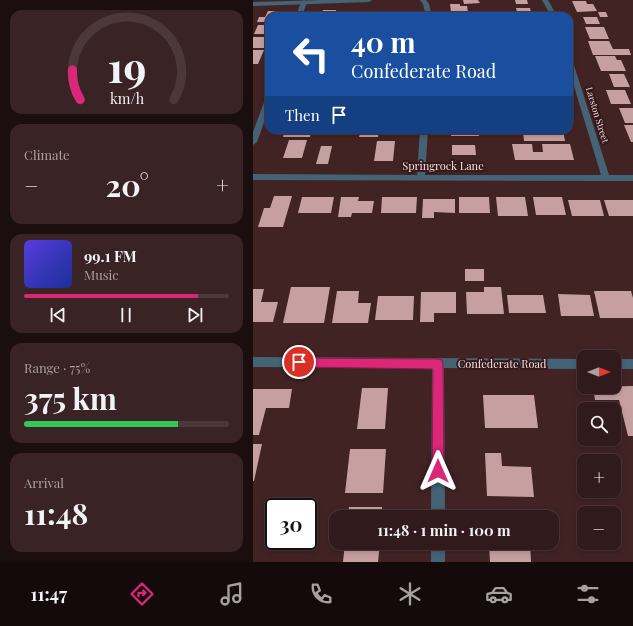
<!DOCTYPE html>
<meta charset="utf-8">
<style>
body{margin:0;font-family:"Playfair Display",serif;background:#392324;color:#f1f3f6;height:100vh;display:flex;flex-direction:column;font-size:15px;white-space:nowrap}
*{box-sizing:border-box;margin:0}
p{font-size:13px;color:#a8a1a3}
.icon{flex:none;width:22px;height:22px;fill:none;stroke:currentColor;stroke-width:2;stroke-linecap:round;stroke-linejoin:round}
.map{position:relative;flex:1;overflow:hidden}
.details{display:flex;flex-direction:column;gap:10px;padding:10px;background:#1b0e0f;width:253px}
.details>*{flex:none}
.hud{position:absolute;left:12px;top:12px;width:308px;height:122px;border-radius:12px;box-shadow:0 2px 6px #0003,0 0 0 1px #4c383a;background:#1a4fa0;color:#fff;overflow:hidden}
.needle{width:26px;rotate:90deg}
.controls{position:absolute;left:324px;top:350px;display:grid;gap:8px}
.controls a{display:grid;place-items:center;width:44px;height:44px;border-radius:8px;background:#311a1b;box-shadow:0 2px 6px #0003,0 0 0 1px #4c383a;font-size:20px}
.speed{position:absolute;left:12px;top:498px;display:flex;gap:8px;font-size:20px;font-weight:700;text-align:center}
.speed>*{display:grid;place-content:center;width:52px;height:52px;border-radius:50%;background:#311a1b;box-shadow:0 2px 6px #0003,0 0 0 1px #4c383a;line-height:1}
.speed .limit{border:2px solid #111;border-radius:6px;background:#fff;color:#111}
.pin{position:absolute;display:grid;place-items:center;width:34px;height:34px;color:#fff;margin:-17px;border:2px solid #fff;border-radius:50%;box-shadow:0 1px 4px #0007}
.me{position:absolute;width:44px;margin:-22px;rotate:0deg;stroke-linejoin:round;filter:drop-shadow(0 0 3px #0008)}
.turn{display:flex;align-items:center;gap:14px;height:84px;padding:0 20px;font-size:18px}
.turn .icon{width:52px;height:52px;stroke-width:2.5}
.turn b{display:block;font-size:28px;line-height:34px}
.then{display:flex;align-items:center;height:38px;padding:0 20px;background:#0003;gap:8px;font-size:15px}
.big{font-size:30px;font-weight:700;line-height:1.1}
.details .tile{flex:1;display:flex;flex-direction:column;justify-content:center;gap:6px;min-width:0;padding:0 14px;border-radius:12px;background:#392324}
.details .dial{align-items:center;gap:0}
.dial svg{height:104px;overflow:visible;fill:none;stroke:#4c383a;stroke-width:7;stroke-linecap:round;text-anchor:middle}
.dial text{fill:#f1f3f6;stroke:none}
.song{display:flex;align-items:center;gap:12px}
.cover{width:48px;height:48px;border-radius:6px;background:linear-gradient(135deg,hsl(250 70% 55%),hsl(230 70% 35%))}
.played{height:4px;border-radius:2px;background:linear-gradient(90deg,#db2777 85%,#4c383a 85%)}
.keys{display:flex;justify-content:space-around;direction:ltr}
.heat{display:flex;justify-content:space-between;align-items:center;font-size:22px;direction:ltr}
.charge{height:6px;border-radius:3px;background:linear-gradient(90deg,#34c759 75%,#4c383a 0)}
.trip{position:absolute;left:76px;top:510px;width:230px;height:40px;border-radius:12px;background:#311a1b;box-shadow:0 2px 6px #0003,0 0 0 1px #4c383a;font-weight:700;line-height:40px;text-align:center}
.menu{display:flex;height:64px;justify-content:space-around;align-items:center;background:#140a0b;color:#a8a1a3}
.menu .icon{width:28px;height:28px}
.menu .selected{color:#db2777}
.menu b{font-size:18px;color:#f1f3f6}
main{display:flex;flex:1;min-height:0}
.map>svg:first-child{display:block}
</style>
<main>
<section class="details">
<div class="tile dial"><svg viewBox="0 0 100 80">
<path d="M14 69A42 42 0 1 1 86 69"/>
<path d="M14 69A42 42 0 0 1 8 46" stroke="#db2777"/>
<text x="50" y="56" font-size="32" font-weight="700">19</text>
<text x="50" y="72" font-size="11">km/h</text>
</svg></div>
<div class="tile"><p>Climate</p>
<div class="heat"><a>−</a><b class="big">20°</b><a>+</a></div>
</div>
<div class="tile">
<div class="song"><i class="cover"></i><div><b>99.1 FM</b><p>Music</p></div></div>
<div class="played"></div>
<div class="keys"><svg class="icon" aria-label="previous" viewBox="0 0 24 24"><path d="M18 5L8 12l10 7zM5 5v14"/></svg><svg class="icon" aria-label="pause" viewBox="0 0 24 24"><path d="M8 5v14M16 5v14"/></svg><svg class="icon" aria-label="next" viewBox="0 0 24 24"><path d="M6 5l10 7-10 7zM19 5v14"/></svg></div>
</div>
<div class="tile"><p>Range · 75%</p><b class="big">375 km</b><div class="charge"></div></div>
<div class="tile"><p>Arrival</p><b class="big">11:48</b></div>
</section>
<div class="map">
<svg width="380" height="562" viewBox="0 0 380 562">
<rect width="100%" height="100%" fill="#412324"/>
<path fill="#c6a0a0" d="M210 0H225L227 3 211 4Z
M262 0H274L275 4H263Z
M319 1H333L334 4H340L344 11 324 12Z
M197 4H207V6H214L215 12H198Z
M263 8H277L279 16H265Z
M70 10H83L82 16H68Z
M15 11H27L25 16H16V22H4L6 17H12Z
M154 12V16H135V13Z
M345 12H353L355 17H347Z
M330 17H344L347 24H333Z
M5 25H16V34H1Z
M332 27H351L356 39H337Z
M0 37H16L13 48H0Z
M335 41H356L360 49H376L378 55H340Z
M0 50H11L5 64H0Z
M342 56H362L364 60H368L373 71H348Z
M356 74H371L377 87H361Z
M353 90H372L378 104H358Z
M366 108H380V123H372Z
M371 125H380V142H378Z
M32 130H49L58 131 57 137H30Z
M108 130H126L125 137H106Z
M198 130H225L226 136H198Z
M278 130H310L312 141H271L270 132H278Z
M36 140H54L49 158H30Z
M124 141H142L140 161H121Z
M259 144H279L280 152H290L289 144H317L321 160H262Z
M199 145H222L223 155H199Z
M68 146H79L75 164H63Z
M21 196H39L30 227H5L11 208H17Z
M49 197H81L78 213H45Z
M88 197H106L105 201H121L119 213H99L98 217H85Z
M129 197H164L163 213H128Z
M206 197H236L237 213H206Z
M243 197H272L275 216H245Z
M280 197H309L313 215H283Z
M170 199H202V213L181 212V218H169Z
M315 200H347L351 216H319Z
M351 200H380V216H356Z
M212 269H231V281H212Z
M38 287H77L71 323H30Z
M231 287H248L251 314H214L213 292H231Z
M0 289H11L8 302H25L20 322H0Z
M84 291H106L105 303H118L115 323H79Z
M341 291H378L380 298V318H347Z
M168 292H203V313H181V322H167Z
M305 294 337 295 341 316H308Z
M254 295H290L293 313H256Z
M125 296H161L160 320H122Z
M380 386V436H375L366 400H342L340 387Z
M109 388H135L132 429H104Z
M0 389H39L36 408H13L6 435H0Z
M230 395H281L285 428H232Z
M0 444H9L1 481H0Z
M97 449H133L130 493H92Z
M232 453H248L249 466 278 467 281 497 234 496Z
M96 507H129V517H95Z
M92 543H127L125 562H90Z
M236 543H277L278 562H237Z"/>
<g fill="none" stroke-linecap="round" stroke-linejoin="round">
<path fill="#446476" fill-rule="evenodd" d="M51 0 54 2 49 16H43L48 2Z
M167 0H173L176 4 179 16H173L170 4Z
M289 0H295L304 16H298Z
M316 57 319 59 356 175H380V181L0 180V174L164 175 167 130H175L172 175H348L316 70Z
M13 97H16V109L4 142 0 145V132Z
M0 357 331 359V369L191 368 192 517H178L179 368 0 367Z
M361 359H380V369H361Z
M178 543H192V562H178Z"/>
<path fill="#446476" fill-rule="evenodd" d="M68 0H119L116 2 0 6V2Z"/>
</g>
<path fill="#db2777" stroke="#8e194d" d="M46 358 185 359 189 360 190 364 191 471 189 475 185 477 181 475 179 471 180 369 46 367 43 366 41 362 43 359Z"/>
<g text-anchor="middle" stroke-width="4" stroke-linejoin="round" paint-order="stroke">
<g font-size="9" fill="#f5e0e0" stroke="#36191b">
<text transform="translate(344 115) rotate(73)" y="3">Larston Street</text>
</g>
<g font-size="11" fill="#f5e0e0" stroke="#36191b">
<text x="190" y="170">Springrock Lane</text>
<text x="249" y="368">Confederate Road</text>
</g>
</g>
</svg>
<div class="controls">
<a><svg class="needle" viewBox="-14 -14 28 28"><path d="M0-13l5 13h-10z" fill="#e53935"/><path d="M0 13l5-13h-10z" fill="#a8a1a3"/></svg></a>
<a><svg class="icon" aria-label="search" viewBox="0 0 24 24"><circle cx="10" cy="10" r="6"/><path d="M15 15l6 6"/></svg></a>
<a>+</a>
<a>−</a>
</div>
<div class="speed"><div class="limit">30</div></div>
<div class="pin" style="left:46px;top:362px;background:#d93025"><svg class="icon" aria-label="arrive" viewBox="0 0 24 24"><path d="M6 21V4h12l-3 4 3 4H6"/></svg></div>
<svg class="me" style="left:185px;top:471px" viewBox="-20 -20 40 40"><path d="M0-17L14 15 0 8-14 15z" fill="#db2777" stroke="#fff" stroke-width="4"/></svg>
<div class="trip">11:48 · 1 min · 100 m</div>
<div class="hud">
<div class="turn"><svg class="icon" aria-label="left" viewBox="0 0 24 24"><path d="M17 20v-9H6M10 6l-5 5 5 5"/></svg><div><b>40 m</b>Confederate Road</div></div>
<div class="then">Then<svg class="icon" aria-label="arrive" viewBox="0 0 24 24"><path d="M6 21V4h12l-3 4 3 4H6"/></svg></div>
</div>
</div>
</main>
<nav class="menu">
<b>11:47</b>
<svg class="icon selected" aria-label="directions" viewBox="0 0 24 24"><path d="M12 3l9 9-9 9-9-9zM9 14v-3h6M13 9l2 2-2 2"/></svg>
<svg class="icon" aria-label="music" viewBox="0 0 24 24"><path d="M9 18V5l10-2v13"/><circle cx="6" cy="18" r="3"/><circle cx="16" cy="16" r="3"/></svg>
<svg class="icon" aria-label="phone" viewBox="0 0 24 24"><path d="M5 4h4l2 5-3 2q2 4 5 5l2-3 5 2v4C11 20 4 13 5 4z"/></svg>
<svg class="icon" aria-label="climate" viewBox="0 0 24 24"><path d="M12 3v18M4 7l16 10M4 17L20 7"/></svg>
<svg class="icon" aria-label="car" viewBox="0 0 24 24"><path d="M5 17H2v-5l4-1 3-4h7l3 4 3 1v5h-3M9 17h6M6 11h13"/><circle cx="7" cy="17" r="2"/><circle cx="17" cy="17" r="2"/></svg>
<svg class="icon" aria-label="filters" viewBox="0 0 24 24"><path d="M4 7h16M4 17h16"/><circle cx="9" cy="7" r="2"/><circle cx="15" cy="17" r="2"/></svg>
</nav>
